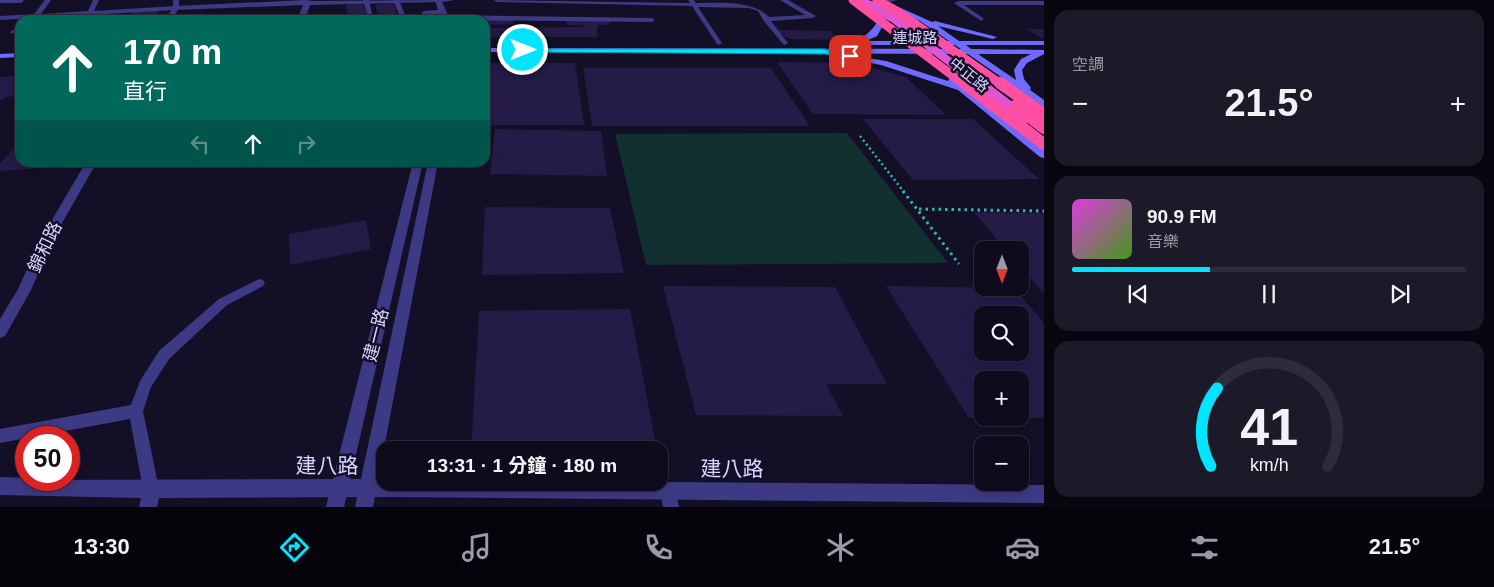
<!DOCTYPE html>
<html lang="zh-TW">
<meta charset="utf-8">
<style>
body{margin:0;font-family:Arial,"Noto Sans TC",sans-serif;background:#1c1929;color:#f1f3f6;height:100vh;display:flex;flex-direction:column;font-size:19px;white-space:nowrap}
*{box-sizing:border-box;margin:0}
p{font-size:16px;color:#9b9ba3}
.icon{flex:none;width:28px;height:28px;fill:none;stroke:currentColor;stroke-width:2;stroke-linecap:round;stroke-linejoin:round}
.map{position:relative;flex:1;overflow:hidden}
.sheet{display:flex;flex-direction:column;gap:10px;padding:10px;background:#08060f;width:450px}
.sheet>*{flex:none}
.banner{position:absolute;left:15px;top:15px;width:475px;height:152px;border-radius:15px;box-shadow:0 2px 8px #0003,0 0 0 1px #2e2b3b;background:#00695c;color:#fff;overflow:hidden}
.needle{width:32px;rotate:180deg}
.controls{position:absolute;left:974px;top:241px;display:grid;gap:10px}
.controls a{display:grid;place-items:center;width:55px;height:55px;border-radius:10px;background:#0e0b1c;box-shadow:0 2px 8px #0003,0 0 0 1px #2e2b3b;font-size:25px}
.speed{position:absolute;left:15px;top:426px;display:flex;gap:10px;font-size:25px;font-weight:700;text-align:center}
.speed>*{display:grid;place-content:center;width:65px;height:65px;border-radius:50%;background:#0e0b1c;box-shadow:0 2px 8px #0003,0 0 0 1px #2e2b3b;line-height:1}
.speed .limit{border:8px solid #d22;background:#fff;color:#111}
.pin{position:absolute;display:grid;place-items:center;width:42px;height:42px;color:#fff;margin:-21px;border-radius:10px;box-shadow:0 2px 8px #0006}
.me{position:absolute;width:55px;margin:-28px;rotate:90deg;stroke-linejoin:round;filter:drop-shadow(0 0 4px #0008)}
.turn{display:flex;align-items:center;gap:18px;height:105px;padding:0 25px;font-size:22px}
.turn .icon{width:65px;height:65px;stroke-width:2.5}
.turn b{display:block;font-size:35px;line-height:42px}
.lanes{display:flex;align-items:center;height:48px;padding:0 25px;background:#0003;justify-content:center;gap:25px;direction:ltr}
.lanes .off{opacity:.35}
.big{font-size:38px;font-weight:700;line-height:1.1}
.sheet .tile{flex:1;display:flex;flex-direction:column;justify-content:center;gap:8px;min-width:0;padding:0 18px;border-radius:15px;background:#1c1929}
.sheet .dial{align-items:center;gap:0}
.dial svg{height:130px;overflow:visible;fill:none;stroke:#2e2b3b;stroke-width:7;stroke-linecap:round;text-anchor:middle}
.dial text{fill:#f1f3f6;stroke:none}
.song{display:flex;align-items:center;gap:15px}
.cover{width:60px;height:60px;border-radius:8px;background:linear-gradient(135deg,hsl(300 70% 55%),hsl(100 70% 35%))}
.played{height:5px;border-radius:2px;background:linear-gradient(90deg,#00e5ff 35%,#2e2b3b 35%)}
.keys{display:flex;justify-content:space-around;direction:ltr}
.heat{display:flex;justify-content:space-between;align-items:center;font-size:28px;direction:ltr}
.trip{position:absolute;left:376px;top:441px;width:292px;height:50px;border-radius:15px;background:#0e0b1c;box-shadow:0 2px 8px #0003,0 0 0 1px #2e2b3b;font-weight:700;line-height:50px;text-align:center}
.dock{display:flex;height:80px;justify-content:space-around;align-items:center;background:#06040b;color:#9b9ba3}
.dock .icon{width:35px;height:35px}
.dock .active{color:#00e5ff}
.dock b{font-size:22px;color:#f1f3f6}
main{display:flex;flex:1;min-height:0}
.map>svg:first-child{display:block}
</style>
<main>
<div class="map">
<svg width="1044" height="507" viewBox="0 0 1044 507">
<rect width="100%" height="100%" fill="#130f26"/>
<path fill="#12302f" d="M847 133 948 263 646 265 615 134Z"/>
<path fill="#241b47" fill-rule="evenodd" d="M363 3 368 20H349L346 5Z
M393 3 399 20H380L375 5Z
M154 10 159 11 153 20H127L133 11Z
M485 19H512L514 24 485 25Z
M566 20 609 21 610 25H597V37H485V28L583 27V25H567Z
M1027 29H1044V38H1041Z
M778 30 831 31 838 40 791 39 785 37Z
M777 62 854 63 906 77 946 115 813 114Z
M485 63H575L584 125H485Z
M583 68H771L810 126H592Z
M20 76V96L6 97 0 100V77Z
M863 119H973L1039 179 913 180Z
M495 129 601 131 607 176 490 174Z
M20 142V162H60L56 167 0 171V163Z
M485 207 610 208 624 273 482 275Z
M974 212 1044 213V294L1020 266V250H1006Z
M366 220 371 249 290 265 289 234Z
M663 286 835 287 887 384H826L843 416 696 415Z
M886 286 1014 288 1044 323V418H1020V380H982V418H969ZM982 315H1020V352H982Z
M630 309 657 450H471L479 311Z"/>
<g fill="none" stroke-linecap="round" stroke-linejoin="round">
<path stroke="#2fb8b0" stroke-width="2.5" stroke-dasharray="2 3" stroke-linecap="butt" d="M860 136 904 192"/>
<path stroke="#2fb8b0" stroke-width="3" stroke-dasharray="2.5 4" stroke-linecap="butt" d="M903 191 959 264
M919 209 1044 211"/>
<path fill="#3d3a85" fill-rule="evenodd" d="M0 0H23L24 1 21 3H0Z
M45 0H51L41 14 88 11 93 0H99L94 11 176 6 179 8 176 10 0 20V16L34 14Z
M363 0H369L373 18 368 17Z
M393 0H399L407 20 401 19Z
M435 0H455L442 2 448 15 652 18 655 20 652 22 445 20 440 14H422V12L424 11 438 10Z
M494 0 690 3 688 0H694L696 3C719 3 753 0 769 17L805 15 780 0H788L816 16 813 18 771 21 788 43 785 45 783 44 763 20 758 11 749 8 698 7 722 43 719 45 717 44 692 6 497 2Z
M897 0 884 4 881 2 885 0Z
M958 1H1044V5H964L983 18 984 19 981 21 954 3Z
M13 30H20V34L11 33 10 32Z
M259 279 263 280 265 283 263 286 227 305 169 359 151 387 143 411 159 489 157 495 151 497 145 495 143 489 130 419 0 443V429L131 405 140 381 159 351 219 299Z
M668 483 674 485 679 507H663L660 491 662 485Z"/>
<path fill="#3d3a85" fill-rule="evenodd" d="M306 0 312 1 441 0 438 2 310 5 305 20H297L303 5 176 10 173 8 176 6Z
M86 162H97L54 237 31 290 5 336 0 338V319L18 289 42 237Z
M0 477 26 478V480L385 479V482H660L1044 485V503L394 497 159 498 157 507H139L141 498 0 495Z"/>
<path fill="#3d3a85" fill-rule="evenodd" d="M173 0H179V8L172 20H164L173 8Z
M413 162H423L344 507H326Z
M428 162H438L373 507H355Z"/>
<path fill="#6f6bff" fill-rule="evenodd" d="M892 4 932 22 935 21 997 37 993 39 938 26 959 41H1044V45H966L971 49 1044 50V54L1027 63 1022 70 1024 79 1031 88 1030 90 1044 100V107L968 54 485 52V48L961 49 955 45H849V41C862 39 871 33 877 22H880L884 24 877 36 866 41H949L920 21 890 7 889 6ZM978 54H1031L1021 59 1014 70 1016 80Z
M20 53V57L0 58V54Z
M849 55 886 61 948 81 949 79H955L1044 150V158L1040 157 958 90 881 65 849 59Z"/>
<path fill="#ff4fa3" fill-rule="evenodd" d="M865 0C881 0 912 21 923 33L921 35H915L909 29Z"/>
<path stroke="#e055d1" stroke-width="8" d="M860 0 894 19 980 85"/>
<path stroke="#e055d1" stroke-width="11" d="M979 83 1024 118"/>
<path stroke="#ff4fa3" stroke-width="9" d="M853 0 965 85
M877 0 898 12 1002 85"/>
<path stroke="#ff4fa3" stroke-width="12" d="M964 83 1044 144
M1000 83 1044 114
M1015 106 1044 128"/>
</g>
<path fill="#00e5ff" stroke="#0095a6" d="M520 49H825L853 56 850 58 825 54 523 52H520Z"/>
<g text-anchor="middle" stroke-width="5" stroke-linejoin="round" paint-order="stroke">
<g font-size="15" fill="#d9d4ff" stroke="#130f26">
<text x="915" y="43">連城路</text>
<text transform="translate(969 75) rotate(39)" y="5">中正路</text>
</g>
<g font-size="18" fill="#d9d4ff" stroke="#130f26">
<text transform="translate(45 247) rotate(-64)" y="6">錦和路</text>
<text transform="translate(376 335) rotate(-76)" y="6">建一路</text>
</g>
<g font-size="21" fill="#d9d4ff" stroke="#130f26">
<text x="327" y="473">建八路</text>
<text x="732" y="476">建八路</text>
</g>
</g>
</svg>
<div class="controls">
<a><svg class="needle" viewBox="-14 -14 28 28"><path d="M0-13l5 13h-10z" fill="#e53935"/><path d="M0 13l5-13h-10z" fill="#9b9ba3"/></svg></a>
<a><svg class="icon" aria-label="search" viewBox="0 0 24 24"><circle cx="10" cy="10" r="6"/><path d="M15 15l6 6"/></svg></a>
<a>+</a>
<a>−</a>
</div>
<div class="speed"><div class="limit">50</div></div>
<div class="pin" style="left:850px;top:56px;background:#d93025"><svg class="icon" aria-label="arrive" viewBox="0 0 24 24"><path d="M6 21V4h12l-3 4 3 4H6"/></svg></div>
<svg class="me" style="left:523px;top:50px" viewBox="-20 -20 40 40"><circle r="17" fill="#00e5ff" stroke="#fff" stroke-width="3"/><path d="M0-11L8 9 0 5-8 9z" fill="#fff"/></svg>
<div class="trip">13:31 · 1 分鐘 · 180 m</div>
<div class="banner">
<div class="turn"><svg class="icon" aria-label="ahead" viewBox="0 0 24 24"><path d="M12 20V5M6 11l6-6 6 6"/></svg><div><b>170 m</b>直行</div></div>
<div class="lanes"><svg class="icon off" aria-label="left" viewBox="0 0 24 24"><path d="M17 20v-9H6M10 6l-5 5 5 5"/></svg><svg class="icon" aria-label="ahead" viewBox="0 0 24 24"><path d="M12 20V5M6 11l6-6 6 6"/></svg><svg class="icon off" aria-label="right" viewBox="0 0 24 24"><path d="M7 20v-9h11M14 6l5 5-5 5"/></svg></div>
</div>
</div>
<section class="sheet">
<div class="tile"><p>空調</p>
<div class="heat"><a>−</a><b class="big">21.5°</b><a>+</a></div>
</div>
<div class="tile">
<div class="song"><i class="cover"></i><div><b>90.9 FM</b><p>音樂</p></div></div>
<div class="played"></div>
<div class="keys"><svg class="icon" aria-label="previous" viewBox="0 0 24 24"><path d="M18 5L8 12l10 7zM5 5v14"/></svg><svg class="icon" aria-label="pause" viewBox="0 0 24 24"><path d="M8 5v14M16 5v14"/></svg><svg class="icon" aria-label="next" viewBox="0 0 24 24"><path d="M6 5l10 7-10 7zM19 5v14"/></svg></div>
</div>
<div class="tile dial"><svg viewBox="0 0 100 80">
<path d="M14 69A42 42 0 1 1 86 69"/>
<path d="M14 69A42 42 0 0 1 18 21" stroke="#00e5ff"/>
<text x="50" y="56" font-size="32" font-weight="700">41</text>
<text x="50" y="72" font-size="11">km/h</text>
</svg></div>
</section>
</main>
<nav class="dock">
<b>13:30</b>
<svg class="icon active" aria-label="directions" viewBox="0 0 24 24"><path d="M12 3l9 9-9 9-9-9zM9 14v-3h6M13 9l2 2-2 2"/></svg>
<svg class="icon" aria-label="music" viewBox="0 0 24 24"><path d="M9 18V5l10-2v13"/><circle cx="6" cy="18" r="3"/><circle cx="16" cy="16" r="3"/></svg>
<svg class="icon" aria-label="phone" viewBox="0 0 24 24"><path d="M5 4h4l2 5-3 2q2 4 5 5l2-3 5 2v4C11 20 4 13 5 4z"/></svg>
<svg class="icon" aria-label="climate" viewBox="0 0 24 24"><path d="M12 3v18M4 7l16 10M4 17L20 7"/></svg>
<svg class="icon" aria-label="car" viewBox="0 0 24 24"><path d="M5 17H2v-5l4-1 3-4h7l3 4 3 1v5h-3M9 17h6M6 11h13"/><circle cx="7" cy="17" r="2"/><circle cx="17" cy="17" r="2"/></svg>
<svg class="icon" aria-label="filters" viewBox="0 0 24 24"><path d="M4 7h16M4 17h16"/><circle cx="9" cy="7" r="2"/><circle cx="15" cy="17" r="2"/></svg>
<b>21.5°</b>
</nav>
